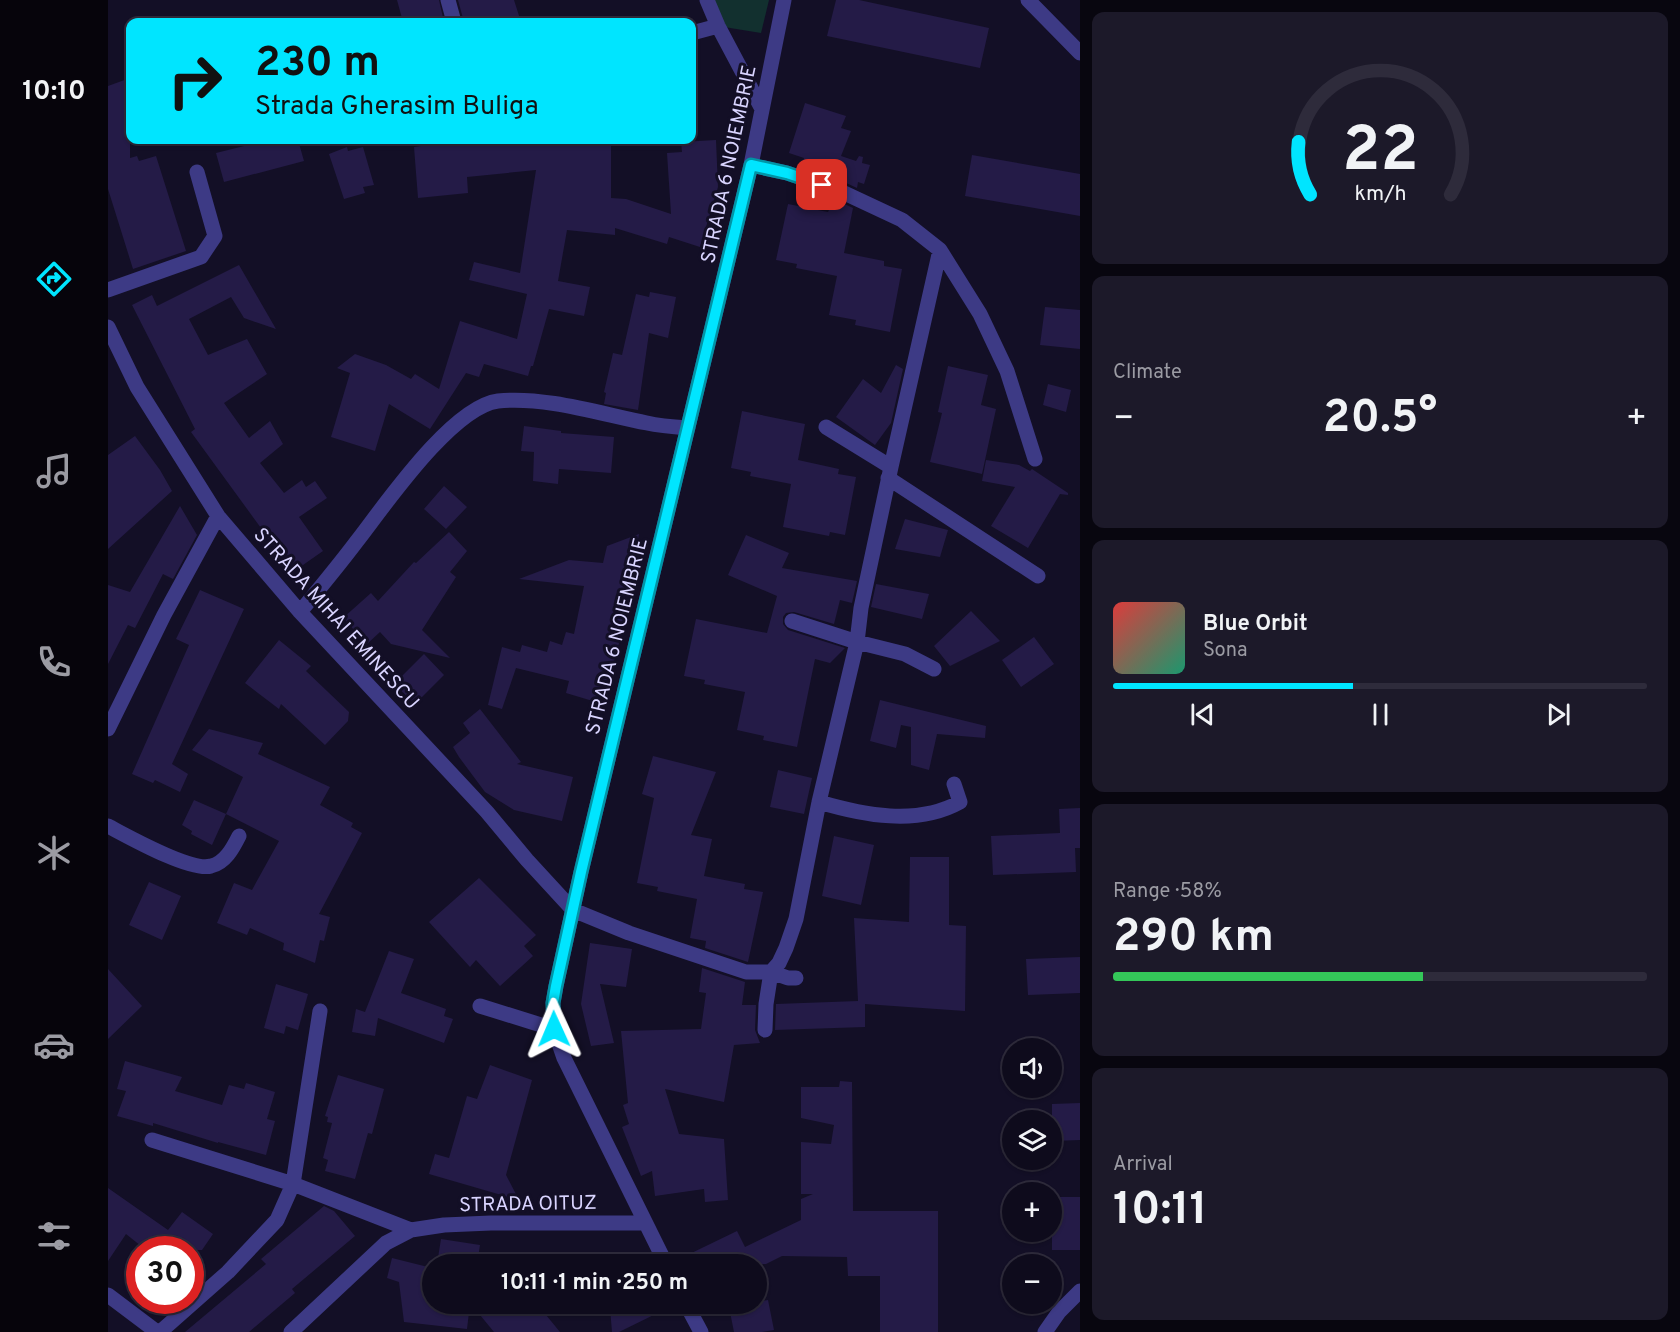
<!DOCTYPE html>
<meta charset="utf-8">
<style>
body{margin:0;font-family:Overpass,sans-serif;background:#1c1929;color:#f1f3f6;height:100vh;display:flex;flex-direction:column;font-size:22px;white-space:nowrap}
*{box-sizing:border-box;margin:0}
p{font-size:20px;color:#9b9ba3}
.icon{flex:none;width:33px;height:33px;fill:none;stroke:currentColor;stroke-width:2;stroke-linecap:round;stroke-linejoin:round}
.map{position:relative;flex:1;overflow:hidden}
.details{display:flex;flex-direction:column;gap:12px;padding:12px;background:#08060f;width:600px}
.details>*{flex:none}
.top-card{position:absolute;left:18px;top:18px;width:570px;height:126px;border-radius:12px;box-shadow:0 2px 4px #0004,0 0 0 2px #2e2b3b;background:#00e5ff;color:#111;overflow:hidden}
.fabs{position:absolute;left:894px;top:1038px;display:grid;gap:12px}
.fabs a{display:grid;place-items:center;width:60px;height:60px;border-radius:50%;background:#0e0b1c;box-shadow:0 2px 4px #0004,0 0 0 2px #2e2b3b;font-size:30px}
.speed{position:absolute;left:18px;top:1236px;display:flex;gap:12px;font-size:30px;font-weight:700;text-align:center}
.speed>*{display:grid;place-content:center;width:78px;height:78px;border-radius:50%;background:#0e0b1c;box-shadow:0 2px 4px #0004,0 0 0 2px #2e2b3b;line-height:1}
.speed .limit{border:9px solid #d22;background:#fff;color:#111}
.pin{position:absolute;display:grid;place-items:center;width:51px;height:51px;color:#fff;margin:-26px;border-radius:12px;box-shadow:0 3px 9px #0006}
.me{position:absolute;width:66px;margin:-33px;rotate:359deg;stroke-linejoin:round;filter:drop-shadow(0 0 4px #0008)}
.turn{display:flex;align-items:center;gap:21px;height:126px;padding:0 30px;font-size:27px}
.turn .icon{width:78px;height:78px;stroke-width:2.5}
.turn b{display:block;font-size:42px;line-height:51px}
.big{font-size:45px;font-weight:700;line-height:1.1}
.details .tile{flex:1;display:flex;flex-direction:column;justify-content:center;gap:9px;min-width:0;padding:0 21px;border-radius:12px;background:#1c1929}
.details .dial{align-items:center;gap:0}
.dial svg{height:156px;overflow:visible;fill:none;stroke:#2e2b3b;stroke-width:7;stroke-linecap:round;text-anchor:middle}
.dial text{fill:#f1f3f6;stroke:none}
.song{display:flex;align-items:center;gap:18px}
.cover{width:72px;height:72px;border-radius:9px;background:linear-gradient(135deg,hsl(0 70% 55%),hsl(160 70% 35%))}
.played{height:6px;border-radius:3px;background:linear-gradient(90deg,#00e5ff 45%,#2e2b3b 45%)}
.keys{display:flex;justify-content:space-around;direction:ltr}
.heat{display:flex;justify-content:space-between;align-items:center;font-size:33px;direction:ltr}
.charge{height:9px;border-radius:4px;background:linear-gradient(90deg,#34c759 58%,#2e2b3b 0)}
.trip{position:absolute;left:314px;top:1254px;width:345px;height:60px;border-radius:30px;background:#0e0b1c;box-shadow:0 2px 4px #0004,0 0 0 2px #2e2b3b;font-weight:700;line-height:60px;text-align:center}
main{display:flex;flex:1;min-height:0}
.menu{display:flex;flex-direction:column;width:108px;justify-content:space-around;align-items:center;background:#06040b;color:#9b9ba3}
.menu .icon{width:42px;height:42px}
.menu .active{color:#00e5ff}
.menu b{font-size:27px;color:#f1f3f6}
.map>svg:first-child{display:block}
</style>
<main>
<nav class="menu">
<b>10:10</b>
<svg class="icon active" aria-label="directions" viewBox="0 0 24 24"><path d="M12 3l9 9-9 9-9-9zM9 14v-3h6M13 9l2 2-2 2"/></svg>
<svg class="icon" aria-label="music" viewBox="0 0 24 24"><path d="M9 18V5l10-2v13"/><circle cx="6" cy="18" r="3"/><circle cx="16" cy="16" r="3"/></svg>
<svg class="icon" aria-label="phone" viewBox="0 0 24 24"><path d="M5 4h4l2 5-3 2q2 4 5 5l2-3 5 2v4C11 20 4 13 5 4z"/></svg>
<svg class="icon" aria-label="climate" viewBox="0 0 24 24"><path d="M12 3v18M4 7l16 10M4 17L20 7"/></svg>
<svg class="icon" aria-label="car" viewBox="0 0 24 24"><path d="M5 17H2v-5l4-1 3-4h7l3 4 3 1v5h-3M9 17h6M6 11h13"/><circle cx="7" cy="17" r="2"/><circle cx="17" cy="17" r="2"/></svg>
<svg class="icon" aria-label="filters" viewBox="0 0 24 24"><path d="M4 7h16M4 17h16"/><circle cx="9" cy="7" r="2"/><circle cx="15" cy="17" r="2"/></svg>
</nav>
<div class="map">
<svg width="972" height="1332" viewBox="0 0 972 1332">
<rect width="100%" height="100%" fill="#130f26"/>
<path fill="#12302f" d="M599 0H661L653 33 610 26Z"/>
<path fill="#241b47" d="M289 0H331L336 22H295Z
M350 0H406L413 22H356Z
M728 0H751L881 28 872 68 719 36Z
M22 78V158L29 156 31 161 48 156 78 251 25 269 0 189V86Z
M697 103 738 116 733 128 743 131 733 156 748 161 751 156 755 157 754 163 762 165 756 184 750 182 749 188 736 182 738 178 695 162 696 158 681 153Z
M160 140H190L196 161 116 182 108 153Z
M327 140H503V198L518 199 563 214 559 153 574 152 573 142 608 140 610 187 592 247 561 237 559 244 507 228V235L459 230 450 281 482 287 476 316 441 309 425 366H423L420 376 376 364 371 377 358 373 322 429 281 404 267 451 223 437 242 373 229 368 247 354 278 365 303 379 307 374 331 389 352 321 409 339 419 294 361 280 366 262 412 273 428 170 359 177 360 193 310 198 306 147 327 144Z
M239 147 240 151 255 147 266 185 255 187 257 193 236 199 221 154Z
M864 155 972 174V216L857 196Z
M726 199 745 208 736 253 776 261V266L794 269 782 332 747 325 748 320 721 315 729 276 688 268 689 264 668 260 680 204 720 212Z
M131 265 168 329 136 318 123 297 81 319 100 355 139 339 159 374 116 403 141 438 162 421 175 444 152 463 176 493 194 480 198 487 207 481 219 498 191 517 215 551 185 572 83 432 87 429 24 305 44 295 49 306Z
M542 292 568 297 560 338 541 333 530 410 496 404 498 393 496 392 505 353 514 355 528 294 541 297Z
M937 307 972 310V349L932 345Z
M788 365 795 369 783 423 767 445 728 417 755 379 773 393Z
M840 366 880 375 873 405 888 409 874 474 822 462 834 413 830 412Z
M940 384 963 390 958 412 935 405Z
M634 411 697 424 690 460 731 469 730 474 748 477 737 535 722 532 721 536 675 527 683 484 642 476 643 472 623 468Z
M416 426 453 431V433L506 437 503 473 451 469 450 484 425 481 426 452 413 451Z
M27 436 52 470 64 491 0 549V455Z
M878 460 911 465 922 471 924 469 960 493V495L952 494 920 548 883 526 907 487 874 481Z
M336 486 359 507 338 529 316 509Z
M72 506 89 535 65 579 55 574 27 628 20 625 0 664V585L22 592Z
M797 519 840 530 832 557 787 549Z
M341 532 359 551 342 572 348 577 314 630 342 658 283 644 272 632 259 644 235 618 263 593 270 601 306 562 308 563Z
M531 534 511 643 497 694 491 693 488 702 458 693 461 681 408 668 394 709 380 705 394 647 412 652 414 645 439 652 442 641 454 645 458 632 466 634 476 586 411 579 461 560 495 563 499 546Z
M638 535 681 553 674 568 749 581 744 603 732 600 726 624 686 612 678 613 675 617V624L680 630 737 648 722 663 707 659 689 747 655 740 656 736 629 730 637 692 596 684 597 680 576 676 588 619 659 633 669 596 620 575Z
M768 584 821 594 814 619 763 607Z
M92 590 136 609 64 764 80 774 72 792 47 780 45 783 24 774 81 645 68 639Z
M863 611 892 641 842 666 826 646Z
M926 637 946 664 913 687 894 660Z
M171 640 203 666 198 671 241 712 240 721 217 745 173 704 171 709 137 683Z
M316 654 336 675 307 704 286 684Z
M772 700 878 726 877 738 829 734 821 770 803 765V727L793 725 788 748 762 741Z
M372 709 413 762 409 764 465 777 454 821 406 810 377 792 351 757 345 747 362 733 355 723Z
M101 729 155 743 150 754 222 787 212 805 245 823 243 827 254 833 211 914 222 917 216 941 212 940 207 963 175 950 176 943 142 928 139 935 109 923 126 883 144 890 171 841 118 814 135 777 84 750Z
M545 756 608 772 583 835 604 839 596 876 637 884 636 889 655 892 640 962 597 948 598 941 582 938 589 899 549 891 550 887 529 883 546 798 534 794Z
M670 770 704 778 696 814 662 807Z
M86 800 118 814 104 845 83 834 84 831 74 825Z
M972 808V848H967L968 872 885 875 883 836 952 833 951 809Z
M726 836 766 845 753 905 714 896Z
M802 857H841V925L858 926 857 1011 757 1004V1027L667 1030 668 1004 750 1001 746 918 801 922Z
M371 878 428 935 416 946 425 956 392 986 368 960 362 967 321 922Z
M41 882 73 896 54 940 21 925Z
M482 943 524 949 518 987 492 984 506 1043 483 1046 473 1004Z
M281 951 306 959 293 993 338 1009 336 1016 345 1019 336 1043 270 1018 267 1036 244 1032 248 1009 257 1012Z
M972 957V993L920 995 918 959Z
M594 968 637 982 634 1005H648L647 1030 652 1043 626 1045 616 1102 557 1089 571 1134 616 1139 620 1200 597 1202 596 1189 547 1196 544 1171 533 1176 514 1127 521 1124 515 1105 520 1103 513 1031 593 1029 598 993 591 992Z
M0 969 34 1006 0 1039Z
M168 984 200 994 190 1030 178 1026 176 1034 156 1028Z
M17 1061 74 1077 67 1091 114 1105 121 1085 136 1089 138 1083 167 1092 159 1119 167 1121 158 1155 110 1142V1143L45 1123V1126L9 1116 18 1091 9 1089Z
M382 1065 424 1080 398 1175 411 1200 321 1174 327 1154 341 1158 359 1096 369 1099Z
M230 1075 276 1089 264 1134 260 1133 247 1179 217 1171 220 1160 215 1158 224 1123 219 1122 220 1117 217 1116Z
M732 1081 744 1082 745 1211H830V1332H772V1276H740L739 1257 674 1256 658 1264H568L567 1261 629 1231 637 1247 693 1220V1199L705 1194H693V1142L723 1144 726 1125 693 1118V1087H731Z
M972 1103V1140L944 1141V1104Z
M0 1188 60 1230 74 1212 105 1234 94 1250H38L18 1234 0 1261Z
M944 1197H972V1250H944Z
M216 1206 226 1211 247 1236 184 1289 187 1293 141 1332H77L158 1264 153 1259Z
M333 1239 372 1245 369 1264H329Z
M284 1258 324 1268V1304H362L359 1329 296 1322 291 1282 279 1278Z
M660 1300 666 1330 654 1332H626L621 1307Z
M363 1304H429L452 1332H386Z
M513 1304H568L511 1332H504L502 1308Z"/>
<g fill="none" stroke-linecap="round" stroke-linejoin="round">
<path stroke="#3d3a85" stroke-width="15" d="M340 0 346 22
M599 0 610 26 654 109
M920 0 972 53
M584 33 610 26
M643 165 679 173 732 191 794 220 832 250 872 314 899 371 927 459
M0 290 93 257 107 236 89 172
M0 327 29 387 110 516 192 612 379 812 419 860 465 910 521 933 638 972H663L671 963 678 948 688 919 711 802 749 642 753 608 783 467 832 250
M718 427 783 467
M780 478 930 576
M192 612C211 589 231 565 249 541 277 505 344 407 390 401 437 396 493 414 539 423 552 426 566 427 580 428
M684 621 749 642 797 654 826 669
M0 729 56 615 110 516
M711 802C755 815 809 826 852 802L846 784
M0 826C21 837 83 872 103 866 117 863 125 848 131 836
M372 1006 446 1029
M657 1030 658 1004 663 972 680 978H688
M44 1140 185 1184 303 1230
M558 1264 456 1058 446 1029 445 1003 448 986 473 872 643 165 676 0
M0 1295 49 1332
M578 1304 593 1332
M52 1332 120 1272 169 1220 185 1184 212 1011
M183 1332 278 1243 303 1230 336 1225 383 1223H537
M937 1332 951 1312 972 1291"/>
</g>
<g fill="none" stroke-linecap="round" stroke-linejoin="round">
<g stroke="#0095a6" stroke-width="15">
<path id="route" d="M446 1029 445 1003 448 986 473 872 643 165 679 173 714 185"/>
</g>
<use href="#route" stroke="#00e5ff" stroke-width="10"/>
</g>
<g text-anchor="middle" stroke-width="6" stroke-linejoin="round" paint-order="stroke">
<g font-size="20" fill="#d9d4ff" stroke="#130f26">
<text transform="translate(620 164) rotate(-78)" y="7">STRADA 6 NOIEMBRIE</text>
<text transform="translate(229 618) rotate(48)" y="7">STRADA MIHAI EMINESCU</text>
<text transform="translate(508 636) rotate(-76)" y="7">STRADA 6 NOIEMBRIE</text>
<text transform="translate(420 1203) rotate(-1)" y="7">STRADA OITUZ</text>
</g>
</g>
</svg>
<div class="fabs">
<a><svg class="icon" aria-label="sound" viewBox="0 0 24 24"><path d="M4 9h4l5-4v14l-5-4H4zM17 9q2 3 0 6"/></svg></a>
<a><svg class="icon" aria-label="layers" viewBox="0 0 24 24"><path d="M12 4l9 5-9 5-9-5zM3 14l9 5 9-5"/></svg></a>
<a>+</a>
<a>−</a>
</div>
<div class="speed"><div class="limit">30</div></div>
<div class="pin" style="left:714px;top:185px;background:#d93025"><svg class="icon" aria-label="arrive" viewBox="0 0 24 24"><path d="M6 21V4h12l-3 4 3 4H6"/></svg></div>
<svg class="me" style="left:446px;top:1029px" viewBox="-20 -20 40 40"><path d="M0-17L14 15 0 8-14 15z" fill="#00e5ff" stroke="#fff" stroke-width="4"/></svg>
<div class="trip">10:11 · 1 min · 250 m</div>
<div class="top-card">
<div class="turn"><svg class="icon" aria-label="right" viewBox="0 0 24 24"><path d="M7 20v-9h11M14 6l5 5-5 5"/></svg><div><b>230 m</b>Strada Gherasim Buliga</div></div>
</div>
</div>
<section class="details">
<div class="tile dial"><svg viewBox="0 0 100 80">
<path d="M14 69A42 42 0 1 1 86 69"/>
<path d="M14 69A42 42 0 0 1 8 42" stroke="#00e5ff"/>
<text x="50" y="56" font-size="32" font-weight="700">22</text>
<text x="50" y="72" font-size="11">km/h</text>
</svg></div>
<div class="tile"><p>Climate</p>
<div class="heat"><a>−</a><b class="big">20.5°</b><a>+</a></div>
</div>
<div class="tile">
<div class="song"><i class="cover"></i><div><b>Blue Orbit</b><p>Sona</p></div></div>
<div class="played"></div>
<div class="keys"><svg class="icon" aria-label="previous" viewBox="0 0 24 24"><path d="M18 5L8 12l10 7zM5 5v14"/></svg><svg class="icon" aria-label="pause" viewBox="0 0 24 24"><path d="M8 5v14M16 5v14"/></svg><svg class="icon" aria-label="next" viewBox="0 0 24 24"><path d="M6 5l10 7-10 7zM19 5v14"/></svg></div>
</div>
<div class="tile"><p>Range · 58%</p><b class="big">290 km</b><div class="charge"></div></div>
<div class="tile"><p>Arrival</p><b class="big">10:11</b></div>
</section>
</main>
